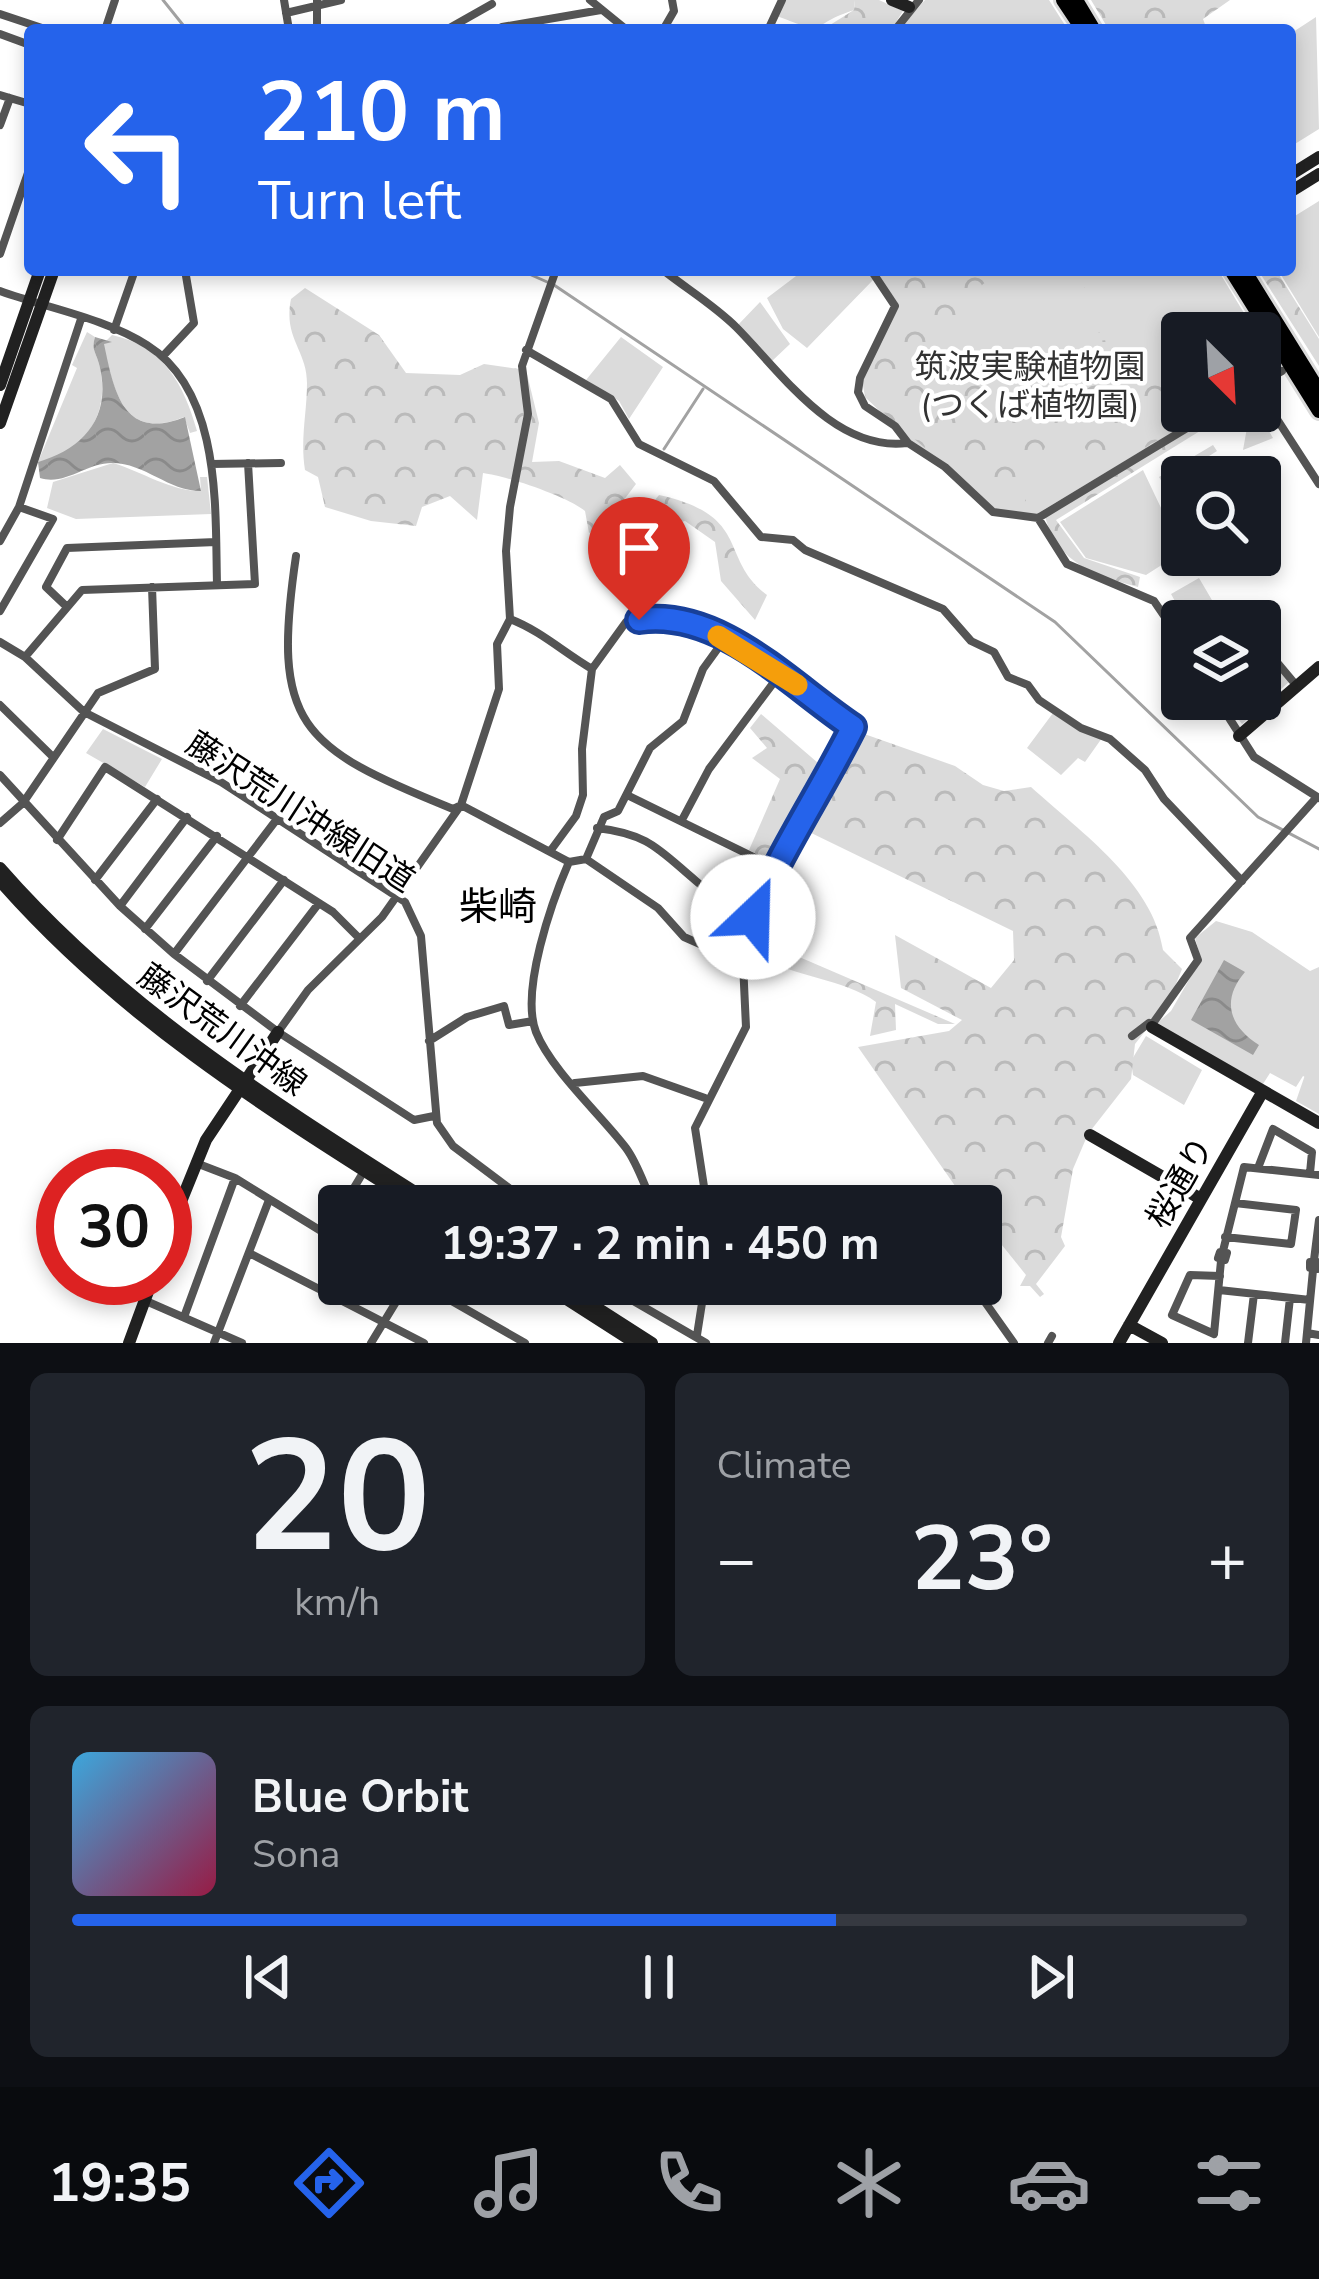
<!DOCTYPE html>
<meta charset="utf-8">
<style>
body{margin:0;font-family:"Nunito Sans","Noto Sans JP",sans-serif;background:#20242c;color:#f1f3f6;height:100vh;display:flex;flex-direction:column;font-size:45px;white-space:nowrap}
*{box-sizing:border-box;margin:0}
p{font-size:39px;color:#9ea1a6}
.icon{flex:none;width:66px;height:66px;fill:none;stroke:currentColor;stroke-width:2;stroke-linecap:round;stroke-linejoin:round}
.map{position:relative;height:1343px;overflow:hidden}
.details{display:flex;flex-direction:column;gap:30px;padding:30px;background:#0d0f14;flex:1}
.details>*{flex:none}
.top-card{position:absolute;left:24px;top:24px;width:1272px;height:252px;border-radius:12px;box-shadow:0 6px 18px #0003;background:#2563eb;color:#fff;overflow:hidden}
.needle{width:78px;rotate:156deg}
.controls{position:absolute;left:1161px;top:312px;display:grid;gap:24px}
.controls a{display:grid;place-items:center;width:120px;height:120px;border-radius:12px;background:#171b24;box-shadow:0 6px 18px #0003;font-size:60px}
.speed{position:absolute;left:36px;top:1149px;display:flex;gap:24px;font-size:60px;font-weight:700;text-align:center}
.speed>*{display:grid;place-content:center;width:156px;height:156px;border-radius:50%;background:#171b24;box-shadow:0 6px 18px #0003;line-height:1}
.speed .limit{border:18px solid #d22;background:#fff;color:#111}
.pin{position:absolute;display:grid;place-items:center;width:102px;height:102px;color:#fff;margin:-123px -51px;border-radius:50% 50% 50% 0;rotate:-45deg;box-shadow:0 0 12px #0007}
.pin .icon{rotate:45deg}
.me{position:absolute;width:132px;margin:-66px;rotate:24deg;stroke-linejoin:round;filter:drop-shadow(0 0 9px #0008)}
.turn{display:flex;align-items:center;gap:42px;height:252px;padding:0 36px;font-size:54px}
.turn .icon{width:156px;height:156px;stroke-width:2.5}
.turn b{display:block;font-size:84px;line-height:102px}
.big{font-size:90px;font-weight:700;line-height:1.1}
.details .card{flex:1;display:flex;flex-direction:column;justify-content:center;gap:18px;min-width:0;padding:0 42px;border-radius:18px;background:#20242c}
.details .dial{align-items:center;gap:0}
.dial b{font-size:156px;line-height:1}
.song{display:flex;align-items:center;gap:36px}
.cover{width:144px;height:144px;border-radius:18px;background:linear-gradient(135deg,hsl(200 70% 55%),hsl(340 70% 35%))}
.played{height:12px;border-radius:6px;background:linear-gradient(90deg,#2563eb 65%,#363941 65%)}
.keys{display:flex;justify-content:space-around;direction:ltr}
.heat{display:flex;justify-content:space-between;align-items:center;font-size:66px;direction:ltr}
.details .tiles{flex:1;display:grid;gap:30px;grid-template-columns:1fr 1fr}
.card:last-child{grid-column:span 2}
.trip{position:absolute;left:318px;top:1185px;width:684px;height:120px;border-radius:12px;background:#171b24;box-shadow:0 6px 18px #0003;font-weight:700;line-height:120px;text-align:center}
.tabs{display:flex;height:192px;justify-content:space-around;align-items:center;background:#090b0e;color:#9ea1a6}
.tabs .icon{width:84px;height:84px}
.tabs .on{color:#2563eb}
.tabs b{font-size:54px;color:#f1f3f6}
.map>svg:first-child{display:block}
</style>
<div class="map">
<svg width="1319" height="1343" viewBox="0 0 1319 1343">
<defs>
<pattern id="forest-crowns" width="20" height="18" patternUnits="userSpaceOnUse" patternTransform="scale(3)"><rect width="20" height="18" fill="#dbdbdb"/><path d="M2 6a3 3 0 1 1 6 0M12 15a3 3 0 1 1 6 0" fill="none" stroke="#bababa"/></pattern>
<pattern id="water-waves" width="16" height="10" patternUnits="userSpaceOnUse" patternTransform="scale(3)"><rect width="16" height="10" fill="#a2a2a2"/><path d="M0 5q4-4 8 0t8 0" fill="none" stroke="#8a8a8a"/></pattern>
</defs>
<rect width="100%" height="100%" fill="#fff"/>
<path fill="#dbdbdb" d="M786 0H855L854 10C807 25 831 37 777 16Z
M925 0H1049L1068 30H898Z
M1316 17 1319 129 1290 147V34Z
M1319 201V337L1278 270H1290V219Z
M804 270H867L874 279 807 348 783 329 767 298Z
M874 270H1218L1256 333H1182V411H1208L1035 515 998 510 973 494 948 465 911 441 865 397 862 380 897 302Z
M760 302 790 344 771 362 737 326Z
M87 332 95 337C91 350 96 352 99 364 112 415 84 452 38 462L77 368 72 365Z
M112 335C164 346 184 385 197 431L190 433 184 417C123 442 114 390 103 344Z
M621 337 663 367 629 419 619 401 586 380Z
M1250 411H1257L1273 438 1243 450Z
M1213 445 1217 451 1184 472 1182 492 1171 497 1159 477Z
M113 463C143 472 170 491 201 491L200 477H207L211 514 76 519 47 508 53 482Z
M1143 470 1182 552 1146 575 1086 558 1060 522Z
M1199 578 1216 607 1186 621 1171 594Z
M1260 647 1289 682 1242 724 1223 699H1260Z
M1053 713 1102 738 1085 762 1078 758 1061 775 1027 748Z
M103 729 162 759 145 787 86 753Z
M1216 921 1252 932 1310 971 1319 967V1084L1303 1076 1296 1087 1270 1073 1263 1084 1156 1024 1171 1011 1201 959 1195 938Z
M1146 1036 1202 1070 1184 1105 1133 1075 1131 1061Z"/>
<path fill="url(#forest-crowns)" d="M855 0H879L903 11 891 30H822L854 10Z
M1091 0H1230L1203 19 1207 30H1109Z
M906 270H1010L983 284 948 331 954 359 982 382C1054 379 1075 319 1149 348L1209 311 1223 333H1182V361L1164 372 1182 426 1124 460 1097 465 1078 438 1045 447 1036 466 1018 480 1026 501 998 510 865 397 868 373 903 301 896 279Z
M1061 270H1074L1108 327 1099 333Z
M1258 270H1276L1319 339V366Z
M305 288 379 335 406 373 460 375 484 364 526 370 539 423 532 462 559 461 605 478 620 465 636 484 607 522 589 533 585 511C568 497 507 476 483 473L477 520 450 496 422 507 416 526 371 521 325 507 318 477 305 470C300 439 307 413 307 383 307 350 283 338 291 299Z
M1222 411H1235L1234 417 1212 431 1208 426 1056 520 1084 558 1140 577 1138 587C1094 575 1059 564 1045 517Z
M659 495C753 516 718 558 767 595L755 620 721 581 715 542 685 521C638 530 641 568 640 609L701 611 724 627 719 636 679 618 629 621 634 526Z
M761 714 825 769 773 863 749 850 780 779 752 758 767 748 750 728Z
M853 730 955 766 983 785 1004 791 1031 787C1083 834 1153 883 1163 950L1182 969 1169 1001 1135 1044 1131 1079 1088 1134 1073 1169 1061 1237 1065 1246 1036 1284 1044 1294 1040 1297 1030 1286H1020L1026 1275 981 1219V1206H971L960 1193 858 1047 949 1031 962 1020 901 988 895 935 991 988 1014 960 1013 931 803 829Z
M753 937 955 1024H938L895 1004 896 1030 870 1036 876 1002C839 975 772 976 748 945Z
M1305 1075 1319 1083V1114L1296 1101Z"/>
<path fill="url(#water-waves)" d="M95 337 112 342 104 344C114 391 123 442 185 417L201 491C168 491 145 463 112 463 86 463 65 486 40 478L38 462C83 449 113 417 99 364 96 352 91 350 95 337Z
M1224 960 1245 972C1221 1000 1229 1026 1259 1045L1253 1055 1191 1020Z"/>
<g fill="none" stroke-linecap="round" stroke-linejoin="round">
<path stroke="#a2a2a2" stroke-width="3" d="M163 0 187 30
M520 270 554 285 1055 622 1258 817 1319 849
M664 449 703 389"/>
<g stroke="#dbdbdb" stroke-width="20">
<path id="primary" d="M1063 0 1083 30
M1076 0 1094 30
M1231 270 1319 411
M1244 270 1319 391"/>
</g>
<path stroke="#545454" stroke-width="8" d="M284 0 289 30
M590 0 627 30
M286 13 341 0
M0 14 48 30
M502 27 601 10
M105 30 115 0
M317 30V0
M446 30 492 4
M663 30 674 11 672 0
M768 30 782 0
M895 30 919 0
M0 34 30 45
M0 95 30 104
M0 125 10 98
M0 254 30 167
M663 270C687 289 715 306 736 327 781 372 834 452 907 443
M871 270 895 306 860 378 858 392 865 406 895 426 908 443 945 467 993 512 1038 518 1067 564 1154 601 1182 642
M0 291C47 308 105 318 147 345 222 392 215 508 217 584
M114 330 135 270
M526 350 611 399 639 444 714 481 761 537 793 540 805 550 943 609 971 641 994 652 1008 677 1028 685 1039 700 1081 728 1110 739 1145 770 1164 799 1242 881
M163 356 194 323 185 270
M1260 384 1282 371
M1260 393 1319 484
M211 464 281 463
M1038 518 1215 411
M0 541 19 507 81 319
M296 556C271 725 299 747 453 809L461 805 569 862 586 859 604 817 618 811 650 748 683 721 703 669 724 640
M66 606 46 587 67 548 216 542
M0 611 53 519 19 507
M510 619C541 631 563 652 592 669
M1214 621 1233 608 1243 621
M0 642 25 657 84 712 221 782 405 902 421 936 437 1123 453 1146 533 1206
M1260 642 1296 685
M25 657 82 590 255 584 248 463
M1217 699 1254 757 1319 798
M0 705 53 757
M0 775 120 906 174 954 278 1032 414 1120 434 1116
M627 795 774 867
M683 818 709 769 780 674
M0 823 23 803 98 693 155 669 152 587
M597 828C649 834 659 850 696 881 712 895 734 905 753 917
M57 840 105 767 333 912 359 938
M551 850 576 816 583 795 582 749 592 669 626 622C641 620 658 615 673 617 729 624 806 696 853 727L828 782 775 865 747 931 743 963 746 1027 695 1128 707 1206
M586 859 658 908 684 937 743 963
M569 862C552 901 520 991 536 1032 551 1070 601 1115 626 1148 638 1164 645 1188 654 1206
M95 880 157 799
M120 906 187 817
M145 929 217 836
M174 954 277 819
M207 981 284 880
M240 1006 319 903
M1151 1026 1198 960 1190 938 1317 797
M278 1032 308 990 382 917 461 805 499 689 497 644 510 619 506 551 510 507 528 414 522 366 556 270
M1132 1036 1149 1023
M429 1041 467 1017 504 1006 509 1025 533 1021
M575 1083 643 1076 705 1098
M196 1163 235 1178 339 1242
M1258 1168 1273 1129 1312 1152 1310 1173
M343 1206 364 1171
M325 1235 339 1212
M1225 1237 1291 1244 1296 1210 1235 1203
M1223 1251 1244 1167 1319 1175
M1220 1252 1227 1253 1225 1260 1218 1258Z
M249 1253 424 1343
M1314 1260 1319 1220
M1310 1262H1317V1269L1310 1268Z
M1220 1276 1190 1275 1172 1315 1214 1334 1221 1261
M422 1284 525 1343
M604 1284 706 1343
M975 1288 1014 1343
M1219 1290 1310 1300
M146 1301 242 1343
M184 1317 235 1178
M1307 1333 1319 1335
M697 1335 705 1284
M214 1343 269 1200
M371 1343 407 1284
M1048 1343 1052 1336
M1248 1343 1254 1294
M1285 1343 1290 1298
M1306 1343 1313 1270"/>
<path stroke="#212121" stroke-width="12" d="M892 0 909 7
M1290 175 1319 157
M1290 192 1319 174
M0 385 40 270
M0 423 54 270
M1239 736 1319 667
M0 868C124 1010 280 1106 437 1206
M0 881C120 1018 268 1110 420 1206
M1152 1027 1319 1123
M1090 1135 1201 1199
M165 1241 206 1140 278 1032
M543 1284 635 1343
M560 1284 652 1343
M1129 1325 1162 1343
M129 1343 153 1278
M1119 1343 1263 1091"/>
<use href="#primary" stroke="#000" stroke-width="14"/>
</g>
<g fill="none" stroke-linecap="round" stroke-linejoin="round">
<g stroke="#184099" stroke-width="30">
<path id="route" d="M639 620C720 608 790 685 853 727 821 791 780 852 753 917"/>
</g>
<use href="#route" stroke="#2563eb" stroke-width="21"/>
<path stroke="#f59e0b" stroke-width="21" d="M718 636 797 685"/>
</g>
<g text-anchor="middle" stroke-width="9" stroke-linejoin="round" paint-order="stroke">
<g font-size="33" fill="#323232" stroke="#fff">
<text x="1030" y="378">筑波実験植物園<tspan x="1030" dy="38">(つくば植物園)</tspan></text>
</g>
<g font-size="33" fill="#000" stroke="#fff">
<text transform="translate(301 811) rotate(33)" y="12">藤沢荒川沖線旧道</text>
<text transform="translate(223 1029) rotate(36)" y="12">藤沢荒川沖線</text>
<text transform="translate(1179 1182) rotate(-60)" y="12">桜通り</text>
</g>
<g font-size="39" fill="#000" stroke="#fff">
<text x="498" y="920">柴崎</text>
</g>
</g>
</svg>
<div class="controls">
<a><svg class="needle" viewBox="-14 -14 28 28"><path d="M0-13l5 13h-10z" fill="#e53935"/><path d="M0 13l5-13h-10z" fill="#9ea1a6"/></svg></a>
<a><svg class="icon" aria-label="search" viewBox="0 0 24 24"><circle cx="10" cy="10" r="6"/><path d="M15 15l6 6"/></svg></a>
<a><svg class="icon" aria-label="layers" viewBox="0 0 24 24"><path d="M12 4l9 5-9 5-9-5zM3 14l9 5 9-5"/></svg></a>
</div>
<div class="speed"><div class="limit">30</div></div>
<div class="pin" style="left:639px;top:620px;background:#d93025"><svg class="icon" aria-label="arrive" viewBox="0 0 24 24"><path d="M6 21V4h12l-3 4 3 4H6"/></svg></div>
<svg class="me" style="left:753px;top:917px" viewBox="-20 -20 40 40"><circle r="19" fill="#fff"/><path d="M0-13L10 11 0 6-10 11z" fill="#2563eb"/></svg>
<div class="trip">19:37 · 2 min · 450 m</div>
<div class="top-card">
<div class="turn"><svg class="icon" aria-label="left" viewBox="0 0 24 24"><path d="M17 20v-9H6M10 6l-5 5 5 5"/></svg><div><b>210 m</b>Turn left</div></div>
</div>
</div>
<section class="details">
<div class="tiles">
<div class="card dial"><b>20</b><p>km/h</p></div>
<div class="card"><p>Climate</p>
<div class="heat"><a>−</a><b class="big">23°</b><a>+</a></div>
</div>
<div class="card">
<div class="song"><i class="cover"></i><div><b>Blue Orbit</b><p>Sona</p></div></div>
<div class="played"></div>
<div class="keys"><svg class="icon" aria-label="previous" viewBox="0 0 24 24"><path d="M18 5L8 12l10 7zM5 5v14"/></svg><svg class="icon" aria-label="pause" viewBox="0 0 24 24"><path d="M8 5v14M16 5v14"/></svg><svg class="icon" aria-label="next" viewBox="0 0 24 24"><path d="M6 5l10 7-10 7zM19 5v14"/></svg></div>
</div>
</div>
</section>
<nav class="tabs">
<b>19:35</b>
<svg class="icon on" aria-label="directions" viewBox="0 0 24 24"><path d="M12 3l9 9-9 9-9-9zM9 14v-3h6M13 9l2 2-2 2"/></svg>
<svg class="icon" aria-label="music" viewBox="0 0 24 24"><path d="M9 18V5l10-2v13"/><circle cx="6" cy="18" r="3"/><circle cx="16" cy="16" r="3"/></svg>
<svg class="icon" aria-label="phone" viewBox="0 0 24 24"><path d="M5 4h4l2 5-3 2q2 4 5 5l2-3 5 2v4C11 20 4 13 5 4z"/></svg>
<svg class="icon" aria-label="climate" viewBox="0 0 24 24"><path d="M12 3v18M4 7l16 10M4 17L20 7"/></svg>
<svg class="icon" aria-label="car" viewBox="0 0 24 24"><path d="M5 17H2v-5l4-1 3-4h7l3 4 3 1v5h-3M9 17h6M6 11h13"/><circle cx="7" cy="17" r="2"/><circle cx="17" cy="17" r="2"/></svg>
<svg class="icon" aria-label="filters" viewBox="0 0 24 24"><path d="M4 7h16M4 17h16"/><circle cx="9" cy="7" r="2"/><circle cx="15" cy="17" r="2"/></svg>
</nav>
